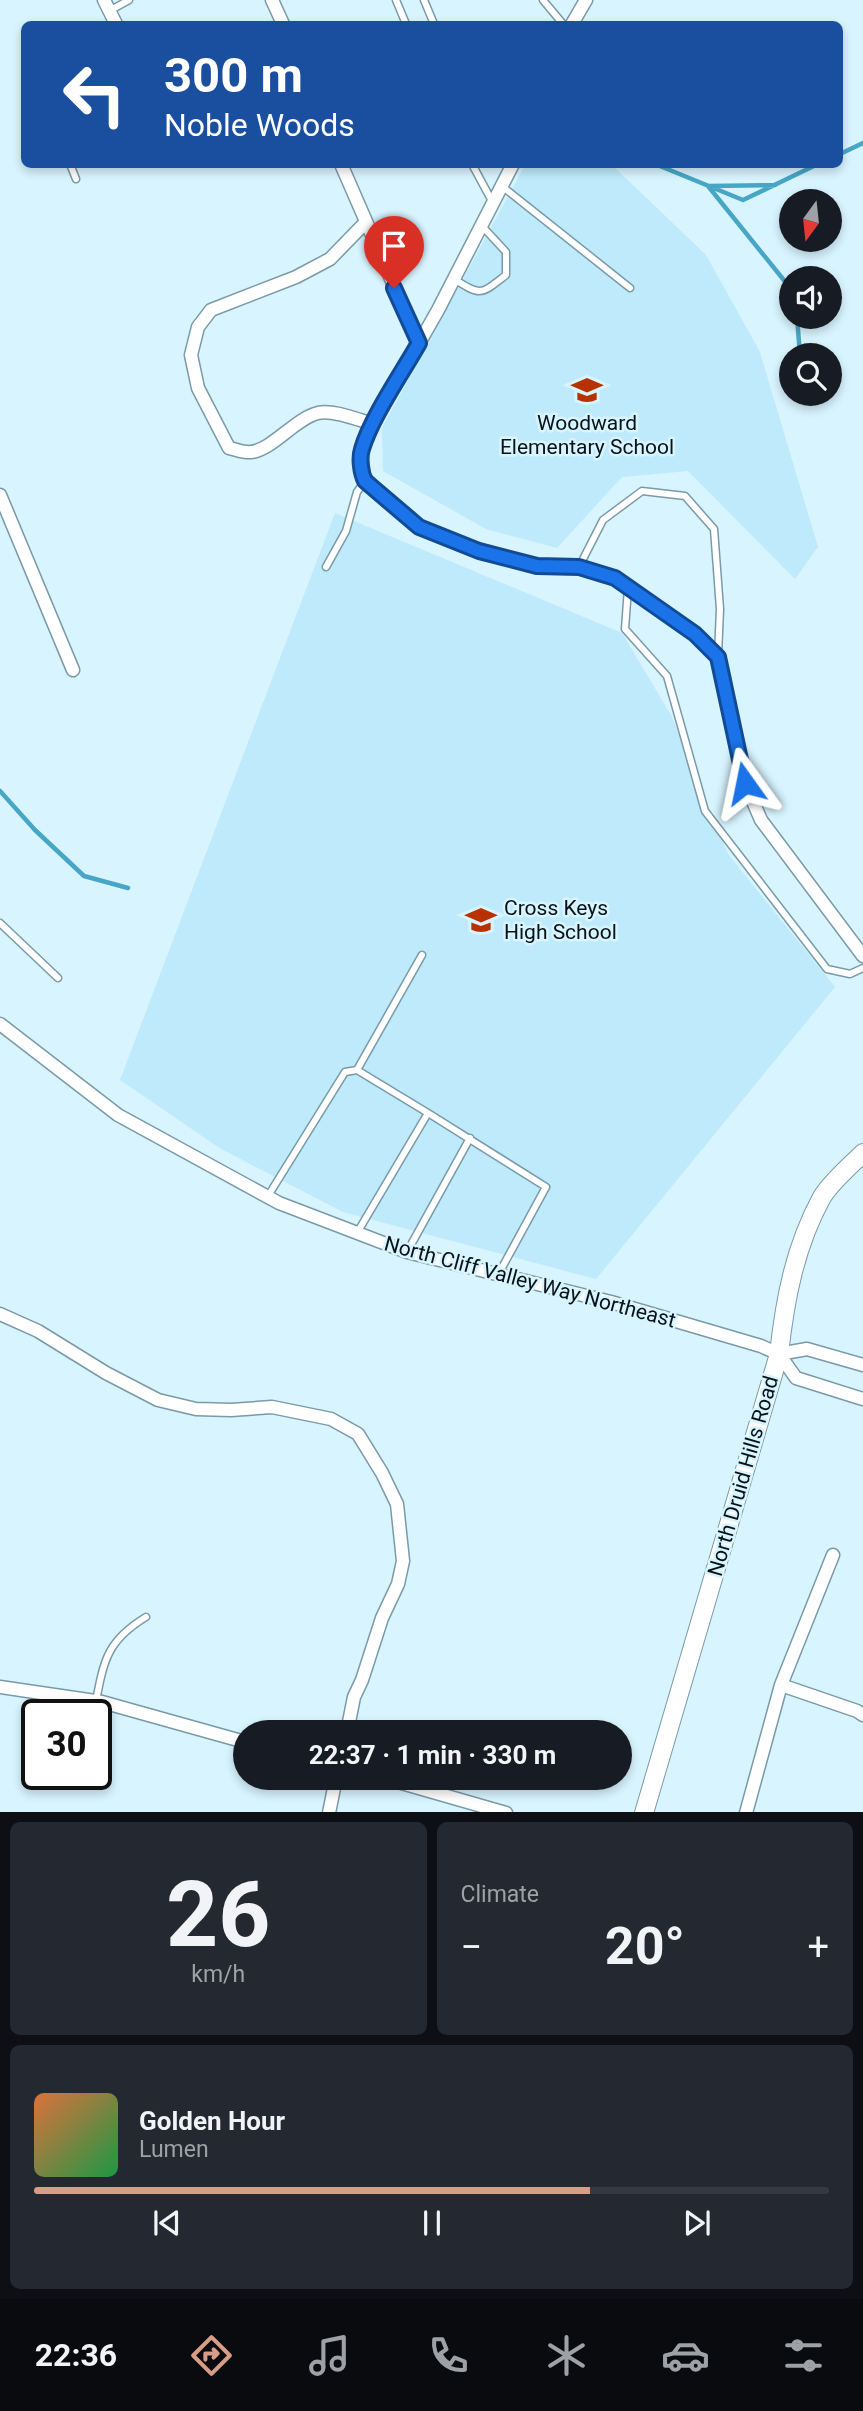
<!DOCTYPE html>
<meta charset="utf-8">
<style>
body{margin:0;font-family:Roboto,sans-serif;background:#242831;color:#f1f3f6;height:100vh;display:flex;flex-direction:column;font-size:26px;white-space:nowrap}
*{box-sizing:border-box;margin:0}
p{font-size:23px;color:#9ea1a6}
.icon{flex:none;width:38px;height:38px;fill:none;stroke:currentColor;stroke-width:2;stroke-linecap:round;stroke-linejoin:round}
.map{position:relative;height:1812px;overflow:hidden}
.drawer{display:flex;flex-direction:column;gap:10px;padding:10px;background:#0d0f14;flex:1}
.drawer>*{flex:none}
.top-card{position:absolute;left:21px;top:21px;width:822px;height:147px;border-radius:10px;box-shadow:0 4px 10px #0003;background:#1a4fa0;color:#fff;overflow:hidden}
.needle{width:46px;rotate:195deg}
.fabs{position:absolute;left:779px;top:189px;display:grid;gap:14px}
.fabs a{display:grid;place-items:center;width:63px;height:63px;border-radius:50%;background:#171b24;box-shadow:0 4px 10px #0003;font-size:35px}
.speed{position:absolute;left:21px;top:1699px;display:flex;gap:14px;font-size:35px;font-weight:700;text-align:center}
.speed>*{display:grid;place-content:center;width:91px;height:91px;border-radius:50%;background:#171b24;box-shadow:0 4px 10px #0003;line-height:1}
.speed .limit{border:4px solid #111;border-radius:10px;background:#fff;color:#111}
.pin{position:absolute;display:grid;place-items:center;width:60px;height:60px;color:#fff;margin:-72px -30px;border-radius:50% 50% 50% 0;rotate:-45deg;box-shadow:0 0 7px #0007}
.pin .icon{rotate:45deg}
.me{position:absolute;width:77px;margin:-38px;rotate:348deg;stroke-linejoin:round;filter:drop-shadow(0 0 5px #0008)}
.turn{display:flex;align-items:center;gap:24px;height:147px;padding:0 28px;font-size:32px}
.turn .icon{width:91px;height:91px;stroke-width:2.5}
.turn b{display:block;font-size:49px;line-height:60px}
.big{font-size:52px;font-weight:700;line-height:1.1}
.drawer .card{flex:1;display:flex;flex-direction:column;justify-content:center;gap:10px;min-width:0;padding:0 24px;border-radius:10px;background:#242831}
.drawer .dial{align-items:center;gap:0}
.dial b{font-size:91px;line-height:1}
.song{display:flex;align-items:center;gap:21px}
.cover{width:84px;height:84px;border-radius:10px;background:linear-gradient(135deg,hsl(20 70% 55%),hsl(140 70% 35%))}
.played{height:7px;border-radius:4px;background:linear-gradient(90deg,#d89c87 70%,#363941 70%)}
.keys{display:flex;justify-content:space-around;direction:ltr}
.heat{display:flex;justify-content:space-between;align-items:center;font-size:38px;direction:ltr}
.drawer .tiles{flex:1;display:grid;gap:10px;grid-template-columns:1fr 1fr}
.card:last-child{grid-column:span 2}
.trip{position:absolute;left:233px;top:1720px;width:399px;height:70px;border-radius:35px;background:#171b24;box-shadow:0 4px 10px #0003;font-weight:700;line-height:70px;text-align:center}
.menu{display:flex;height:112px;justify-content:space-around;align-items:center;background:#090b0e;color:#9ea1a6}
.menu .icon{width:49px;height:49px}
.menu .selected{color:#d89c87}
.menu b{font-size:32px;color:#f1f3f6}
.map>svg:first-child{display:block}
</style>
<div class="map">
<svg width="863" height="1813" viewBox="0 0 863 1813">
<rect width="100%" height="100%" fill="#d8f4ff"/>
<path fill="#beeafb" d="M525 165H612L706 255 760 352 818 547 795 579 688 471 622 477 557 548 486 529 383 471 382 428Z
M335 513 622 633 671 715 728 854 835 987 596 1279 343 1212 221 1149 120 1080Z"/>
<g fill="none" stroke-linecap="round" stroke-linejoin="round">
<path stroke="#47a6c6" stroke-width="4.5" d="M840 154 863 143
M655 164 743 200 818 164
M775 185 708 186 791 289
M797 317 800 355
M0 791 35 830 84 876 128 888"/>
<g stroke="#799aa7" stroke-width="9">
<path id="lane" d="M396 0 406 24
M424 0 434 24
M543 0 563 24
M109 11 129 0
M70 164 76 179
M472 164 493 203
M503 187 630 288
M454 279C482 297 481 294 506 275V252L482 226
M326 567 346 531 357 492 365 481
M579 567 603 520 642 491 685 496 714 529 720 609 718 655
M628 588 625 629 667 676 705 811 827 969 850 974 863 968
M0 923 58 978
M357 1070 428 1113
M268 1196 345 1072 357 1070 422 955
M357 1233 428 1113 546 1187 498 1275
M407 1252 470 1138
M96 1701C104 1659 108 1640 146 1617"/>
</g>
<g stroke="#799aa7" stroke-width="15">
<path id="street" d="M104 0 116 24
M272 0 283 24
M572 24 586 0
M341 164 419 343
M513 164 438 310 373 424 361 452 363 476 380 495 419 527 479 551 537 566 579 567 616 578 695 634 718 657 745 783 761 820 863 956
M365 223 330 259 296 277 211 310 198 327 191 355 198 388 229 448C235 449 244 453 251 452 272 450 296 418 318 413 332 409 359 420 373 424
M0 495 73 670
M0 1024 118 1115 279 1203 407 1252 611 1302 761 1346 779 1354
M0 1314 38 1331 106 1373 158 1400 196 1409 231 1410 272 1407 331 1419 358 1434 382 1473 397 1504 403 1561 398 1584 382 1618 362 1680 354 1697 347 1732
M779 1354 796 1378 863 1399
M779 1354 807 1349 863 1365
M781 1685 857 1711 863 1715
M0 1687 102 1702 245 1742
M384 1778 506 1813
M329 1813 336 1778
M746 1813 781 1685 833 1555"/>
</g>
<g stroke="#799aa7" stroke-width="20">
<path id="secondary" d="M644 1813 779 1354C785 1299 795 1246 822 1197 832 1181 850 1166 863 1153"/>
</g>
<use href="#lane" stroke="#fff" stroke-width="6"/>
<use href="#street" stroke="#fff" stroke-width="12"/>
<use href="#secondary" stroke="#fff" stroke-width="18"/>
</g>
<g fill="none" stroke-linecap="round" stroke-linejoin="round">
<g stroke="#114b97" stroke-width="18">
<path id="route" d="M394 288 419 343C402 373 371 418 362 449 359 458 361 473 365 481L419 527 479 551 537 566 579 567 615 578 695 634 718 657 745 783"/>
</g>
<use href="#route" stroke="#1a73e8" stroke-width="12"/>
</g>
<defs>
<g id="school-bare" transform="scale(2.415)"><path d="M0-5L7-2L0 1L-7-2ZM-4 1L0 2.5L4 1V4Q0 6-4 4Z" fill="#ba3100" stroke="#d8f4ff" stroke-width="2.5" paint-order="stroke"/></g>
</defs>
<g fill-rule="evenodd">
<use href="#school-bare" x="587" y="390"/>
<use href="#school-bare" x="481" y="920"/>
</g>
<g text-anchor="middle" stroke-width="5" stroke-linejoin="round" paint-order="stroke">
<g font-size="21" fill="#071318" stroke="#d8f4ff">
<text x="587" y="430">Woodward<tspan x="587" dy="24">Elementary School</tspan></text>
<text x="504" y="915" text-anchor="start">Cross Keys<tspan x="504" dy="24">High School</tspan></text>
</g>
<g font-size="21" fill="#071318" stroke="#d8f4ff">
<text transform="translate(530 1282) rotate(15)" y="7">North Cliff Valley Way Northeast</text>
<text transform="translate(743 1476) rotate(-74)" y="7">North Druid Hills Road</text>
</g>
</g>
</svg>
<div class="fabs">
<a><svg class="needle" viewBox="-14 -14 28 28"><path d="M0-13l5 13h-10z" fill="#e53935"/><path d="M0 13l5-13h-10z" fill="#9ea1a6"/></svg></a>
<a><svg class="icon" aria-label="sound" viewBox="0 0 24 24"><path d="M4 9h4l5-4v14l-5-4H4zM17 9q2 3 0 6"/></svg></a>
<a><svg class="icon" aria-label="search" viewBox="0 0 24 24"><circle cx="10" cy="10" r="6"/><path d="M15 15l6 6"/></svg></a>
</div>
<div class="speed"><div class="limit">30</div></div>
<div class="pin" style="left:394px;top:288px;background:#d93025"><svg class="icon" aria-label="arrive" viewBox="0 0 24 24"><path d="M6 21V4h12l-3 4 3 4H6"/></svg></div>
<svg class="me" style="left:745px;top:783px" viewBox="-20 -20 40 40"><path d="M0-17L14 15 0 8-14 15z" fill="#1a73e8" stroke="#fff" stroke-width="4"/></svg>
<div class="trip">22:37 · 1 min · 330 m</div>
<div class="top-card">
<div class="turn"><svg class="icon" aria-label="left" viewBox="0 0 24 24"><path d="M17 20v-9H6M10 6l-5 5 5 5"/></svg><div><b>300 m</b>Noble Woods</div></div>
</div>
</div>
<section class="drawer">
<div class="tiles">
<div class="card dial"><b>26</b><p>km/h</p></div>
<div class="card"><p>Climate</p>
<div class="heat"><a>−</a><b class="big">20°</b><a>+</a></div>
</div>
<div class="card">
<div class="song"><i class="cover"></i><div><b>Golden Hour</b><p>Lumen</p></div></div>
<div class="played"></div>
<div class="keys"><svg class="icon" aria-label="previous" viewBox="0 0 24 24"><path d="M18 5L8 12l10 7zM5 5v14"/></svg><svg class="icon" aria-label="pause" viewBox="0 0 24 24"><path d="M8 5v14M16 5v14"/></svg><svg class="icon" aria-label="next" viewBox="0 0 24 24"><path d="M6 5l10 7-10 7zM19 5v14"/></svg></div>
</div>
</div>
</section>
<nav class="menu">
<b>22:36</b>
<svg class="icon selected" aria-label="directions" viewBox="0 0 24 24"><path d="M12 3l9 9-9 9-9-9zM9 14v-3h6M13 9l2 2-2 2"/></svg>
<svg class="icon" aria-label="music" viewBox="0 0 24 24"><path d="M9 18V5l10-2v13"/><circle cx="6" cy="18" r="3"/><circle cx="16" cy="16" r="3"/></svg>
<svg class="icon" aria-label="phone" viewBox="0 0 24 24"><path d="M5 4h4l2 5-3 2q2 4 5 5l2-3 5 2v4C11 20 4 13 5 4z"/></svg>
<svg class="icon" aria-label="climate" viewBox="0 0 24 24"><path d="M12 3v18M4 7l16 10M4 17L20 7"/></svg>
<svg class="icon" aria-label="car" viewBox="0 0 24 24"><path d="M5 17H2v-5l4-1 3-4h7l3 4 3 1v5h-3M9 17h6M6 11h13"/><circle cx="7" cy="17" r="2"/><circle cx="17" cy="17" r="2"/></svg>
<svg class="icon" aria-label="filters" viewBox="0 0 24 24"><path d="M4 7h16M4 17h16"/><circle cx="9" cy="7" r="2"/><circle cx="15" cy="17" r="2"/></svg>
</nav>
